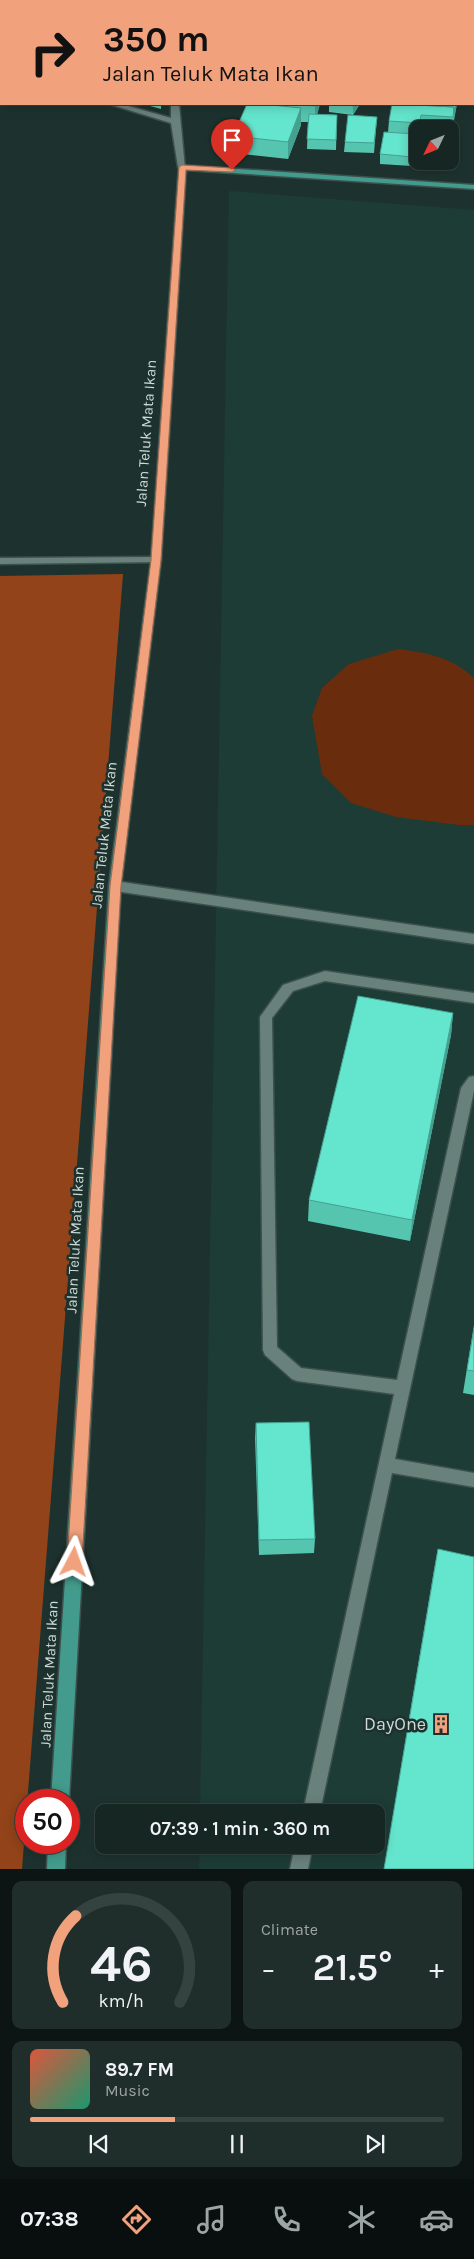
<!DOCTYPE html>
<meta charset="utf-8">
<style>
body{margin:0;font-family:Karla,sans-serif;background:#1f2e2a;color:#f1f3f6;height:100vh;display:flex;flex-direction:column;font-size:19px;white-space:nowrap}
*{box-sizing:border-box;margin:0}
p{font-size:16px;color:#9ea5a5}
.icon{flex:none;width:28px;height:28px;fill:none;stroke:currentColor;stroke-width:2;stroke-linecap:round;stroke-linejoin:round}
.map{position:relative;height:1869px;overflow:hidden}
.panel{display:flex;flex-direction:column;gap:12px;padding:12px;background:#0c1513;flex:1}
.panel>*{flex:none}
.hud{position:absolute;left:0px;top:0px;width:475px;height:105px;box-shadow:0 2px 12px #0003,0 0 0 1px #354340;background:#f1a17c;color:#111;overflow:hidden}
.needle{width:32px;rotate:227deg}
.tools{position:absolute;left:409px;top:120px;display:grid;gap:10px}
.tools a{display:grid;place-items:center;width:50px;height:50px;border-radius:10px;background:#162622;box-shadow:0 2px 12px #0003,0 0 0 1px #354340;font-size:25px}
.speed{position:absolute;left:15px;top:1789px;display:flex;gap:10px;font-size:25px;font-weight:700;text-align:center}
.speed>*{display:grid;place-content:center;width:65px;height:65px;border-radius:50%;background:#162622;box-shadow:0 2px 12px #0003,0 0 0 1px #354340;line-height:1}
.speed .limit{border:8px solid #d22;background:#fff;color:#111}
.pin{position:absolute;display:grid;place-items:center;width:42px;height:42px;color:#fff;margin:-51px -21px;border-radius:50% 50% 50% 0;rotate:-45deg;box-shadow:0 0 5px #0007}
.pin .icon{rotate:45deg}
.me{position:absolute;width:55px;margin:-28px;rotate:4deg;stroke-linejoin:round;filter:drop-shadow(0 0 4px #0008)}
.turn{display:flex;align-items:center;gap:18px;height:105px;padding:0 20px;font-size:22px}
.turn .icon{width:65px;height:65px;stroke-width:2.5}
.turn b{display:block;font-size:35px;line-height:42px}
.big{font-size:38px;font-weight:600;line-height:1.1}
.panel .tile{flex:1;display:flex;flex-direction:column;justify-content:center;gap:8px;min-width:0;padding:0 18px;border-radius:10px;background:#1f2e2a}
.panel .dial{align-items:center;gap:0}
.dial svg{height:130px;overflow:visible;fill:none;stroke:#354340;stroke-width:7;stroke-linecap:round;text-anchor:middle}
.dial text{fill:#f1f3f6;stroke:none}
.song{display:flex;align-items:center;gap:15px}
.cover{width:60px;height:60px;border-radius:8px;background:linear-gradient(135deg,hsl(10 70% 55%),hsl(160 70% 35%))}
.played{height:5px;border-radius:2px;background:linear-gradient(90deg,#f1a17c 35%,#354340 35%)}
.keys{display:flex;justify-content:space-around;direction:ltr}
.heat{display:flex;justify-content:space-between;align-items:center;font-size:28px;direction:ltr}
.panel .tiles{flex:1;display:grid;gap:12px;grid-template-columns:1fr 1fr}
.tile:last-child{grid-column:span 2}
.trip{position:absolute;left:95px;top:1804px;width:290px;height:50px;border-radius:10px;background:#162622;box-shadow:0 2px 12px #0003,0 0 0 1px #354340;font-weight:600;line-height:50px;text-align:center}
.dock{display:flex;height:80px;justify-content:space-around;align-items:center;background:#090f0e;color:#9ea5a5}
.dock .icon{width:35px;height:35px}
.dock .selected{color:#f1a17c}
.dock b{font-size:22px;color:#f1f3f6}
.map>svg:first-child{display:block}
</style>
<div class="map">
<svg width="474" height="1869" viewBox="0 0 474 1869">
<rect width="100%" height="100%" fill="#1d322e"/>
<path fill="#1d3c36" d="M229 191 474 210V1869H199L200 1845H376V1812H200Z"/>
<path fill="#924319" d="M123 574 22 1869H0V576Z"/>
<path fill="#692d0d" d="M398 649C428 653 451 657 474 678V825H459L396 817 351 803 322 774 312 716 322 688 349 664Z"/>
<g fill="none" stroke-linecap="round" stroke-linejoin="round">
<g stroke="#3d504c" stroke-width="3">
<path id="minor" d="M160 0H168V1H161Z
M0 72H1V76H0Z
M109 104H121L171 118V104H179L185 169 178 167 171 123Z
M156 557 161 560 160 562 0 564V558Z
M115 881 474 934V944L115 891 109 886Z
M325 971 474 993V1003L325 981 293 991 272 1018 277 1347 301 1368 397 1380 461 1088 469 1077 474 1076V1091L395 1459 474 1473V1487L392 1473 320 1812H303L394 1394 297 1381 292 1379 265 1355 263 1350 260 1017 283 985Z
M295 1845H313L308 1869H290Z"/>
</g>
<g stroke="#3d504c" stroke-width="3">
<path id="major" d="M179 165 474 185V189L186 170 161 560 121 886 69 1800H51L109 886 151 560Z
M48 1842H66L65 1869H47Z"/>
</g>
<use href="#minor" fill="#69817b" fill-rule="evenodd"/>
<use href="#major" fill="#429b8c" fill-rule="evenodd"/>
</g>
<path fill="#56c5b0" d="M239 0H291V1H239Z
M143 104H161V109Z
M247 104H320L317 114 337 115 336 150 307 149 308 122H301V125L288 159 233 153V136Z
M329 104H360L353 115 329 112Z
M417 104H457L452 131 455 141 450 166 420 164V161H450V129H418V140H416L412 166 380 164V154L388 132 389 121Z
M377 117 374 153 344 152 345 142Z
M453 1013 451 1035 410 1241 308 1221 309 1200Z
M474 1325V1395L463 1393Z
M256 1423 315 1539 314 1553 259 1555 255 1438Z
M438 1549 474 1869H384L434 1570Z"/>
<path fill="#46a090" d="M316 104H320L315 123V106Z
M354 104H360L353 115V106Z
M456 104H457L456 108 453 122 454 113Z
M301 108V125L288 159V142Z
M456 132 455 141 450 166 451 157Z
M453 1013 451 1035 410 1241 412 1220Z"/>
<path fill="#64e5cd" stroke="#46a090" d="M245 0H260L246 1Z
M247 104H261L301 108 288 142 233 136Z
M286 104H316L315 106Z
M340 104H354L353 106Z
M392 104H404L454 107 453 117 421 115 420 123 389 121Z
M417 104H456L454 113V107L416 105Z
M309 114 337 115 336 140 307 139Z
M348 115 377 117 374 143 345 142Z
M450 131 456 132 451 157 450 156Z
M384 132 416 134 413 157 380 154Z
M358 996 453 1013 412 1220 309 1200Z
M474 1328V1371L467 1370Z
M309 1422 315 1539 259 1540 256 1423Z
M438 1549 474 1557V1869H384Z"/>
<path fill="#f1a17c" stroke="#9d6951" d="M182 165 232 168 236 170 232 172 186 170 161 560 121 886 82 1562 79 1567 74 1569 69 1567 67 1562 110 886 151 560 179 167Z"/>
<defs>
<g id="building-bare" transform="scale(1.5)"><path d="M-4-6H4V6H1V3H-1V6H-4ZM-2.5-4.3h1.7v1.8h-1.7ZM.8-4.3h1.7v1.8H.8ZM-2.5-1h1.7V.8h-1.7ZM.8-1h1.7V.8H.8Z" fill="#f1a17c" stroke="#1d322e" stroke-width="2.5" paint-order="stroke"/></g>
</defs>
<g fill-rule="evenodd">
<use href="#building-bare" x="441" y="1724"/>
</g>
<g text-anchor="middle" stroke-width="5" stroke-linejoin="round" paint-order="stroke">
<g font-size="15" fill="#cddad6" stroke="#1d322e">
<text transform="translate(146 433) rotate(-86)" y="5">Jalan Teluk Mata Ikan</text>
<text transform="translate(104 835) rotate(-84)" y="5">Jalan Teluk Mata Ikan</text>
<text transform="translate(75 1240) rotate(-87)" y="5">Jalan Teluk Mata Ikan</text>
<text transform="translate(49 1674) rotate(-87)" y="5">Jalan Teluk Mata Ikan</text>
</g>
<g font-size="18" fill="#cddad6" stroke="#1d322e" text-anchor="end">
<text x="426" y="1730">DayOne</text>
</g>
</g>
</svg>
<div class="tools">
<a><svg class="needle" viewBox="-14 -14 28 28"><path d="M0-13l5 13h-10z" fill="#e53935"/><path d="M0 13l5-13h-10z" fill="#9ea5a5"/></svg></a>
</div>
<div class="speed"><div class="limit">50</div></div>
<div class="pin" style="left:232px;top:170px;background:#d93025"><svg class="icon" aria-label="arrive" viewBox="0 0 24 24"><path d="M6 21V4h12l-3 4 3 4H6"/></svg></div>
<svg class="me" style="left:74px;top:1562px" viewBox="-20 -20 40 40"><path d="M0-17L14 15 0 8-14 15z" fill="#f1a17c" stroke="#fff" stroke-width="4"/></svg>
<div class="trip">07:39 · 1 min · 360 m</div>
<div class="hud">
<div class="turn"><svg class="icon" aria-label="right" viewBox="0 0 24 24"><path d="M7 20v-9h11M14 6l5 5-5 5"/></svg><div><b>350 m</b>Jalan Teluk Mata Ikan</div></div>
</div>
</div>
<section class="panel">
<div class="tiles">
<div class="tile dial"><svg viewBox="0 0 100 80">
<path d="M14 69A42 42 0 1 1 86 69"/>
<path d="M14 69A42 42 0 0 1 22 16" stroke="#f1a17c"/>
<text x="50" y="56" font-size="32" font-weight="700">46</text>
<text x="50" y="72" font-size="11">km/h</text>
</svg></div>
<div class="tile"><p>Climate</p>
<div class="heat"><a>−</a><b class="big">21.5°</b><a>+</a></div>
</div>
<div class="tile">
<div class="song"><i class="cover"></i><div><b>89.7 FM</b><p>Music</p></div></div>
<div class="played"></div>
<div class="keys"><svg class="icon" aria-label="previous" viewBox="0 0 24 24"><path d="M18 5L8 12l10 7zM5 5v14"/></svg><svg class="icon" aria-label="pause" viewBox="0 0 24 24"><path d="M8 5v14M16 5v14"/></svg><svg class="icon" aria-label="next" viewBox="0 0 24 24"><path d="M6 5l10 7-10 7zM19 5v14"/></svg></div>
</div>
</div>
</section>
<nav class="dock">
<b>07:38</b>
<svg class="icon selected" aria-label="directions" viewBox="0 0 24 24"><path d="M12 3l9 9-9 9-9-9zM9 14v-3h6M13 9l2 2-2 2"/></svg>
<svg class="icon" aria-label="music" viewBox="0 0 24 24"><path d="M9 18V5l10-2v13"/><circle cx="6" cy="18" r="3"/><circle cx="16" cy="16" r="3"/></svg>
<svg class="icon" aria-label="phone" viewBox="0 0 24 24"><path d="M5 4h4l2 5-3 2q2 4 5 5l2-3 5 2v4C11 20 4 13 5 4z"/></svg>
<svg class="icon" aria-label="climate" viewBox="0 0 24 24"><path d="M12 3v18M4 7l16 10M4 17L20 7"/></svg>
<svg class="icon" aria-label="car" viewBox="0 0 24 24"><path d="M5 17H2v-5l4-1 3-4h7l3 4 3 1v5h-3M9 17h6M6 11h13"/><circle cx="7" cy="17" r="2"/><circle cx="17" cy="17" r="2"/></svg>
</nav>
